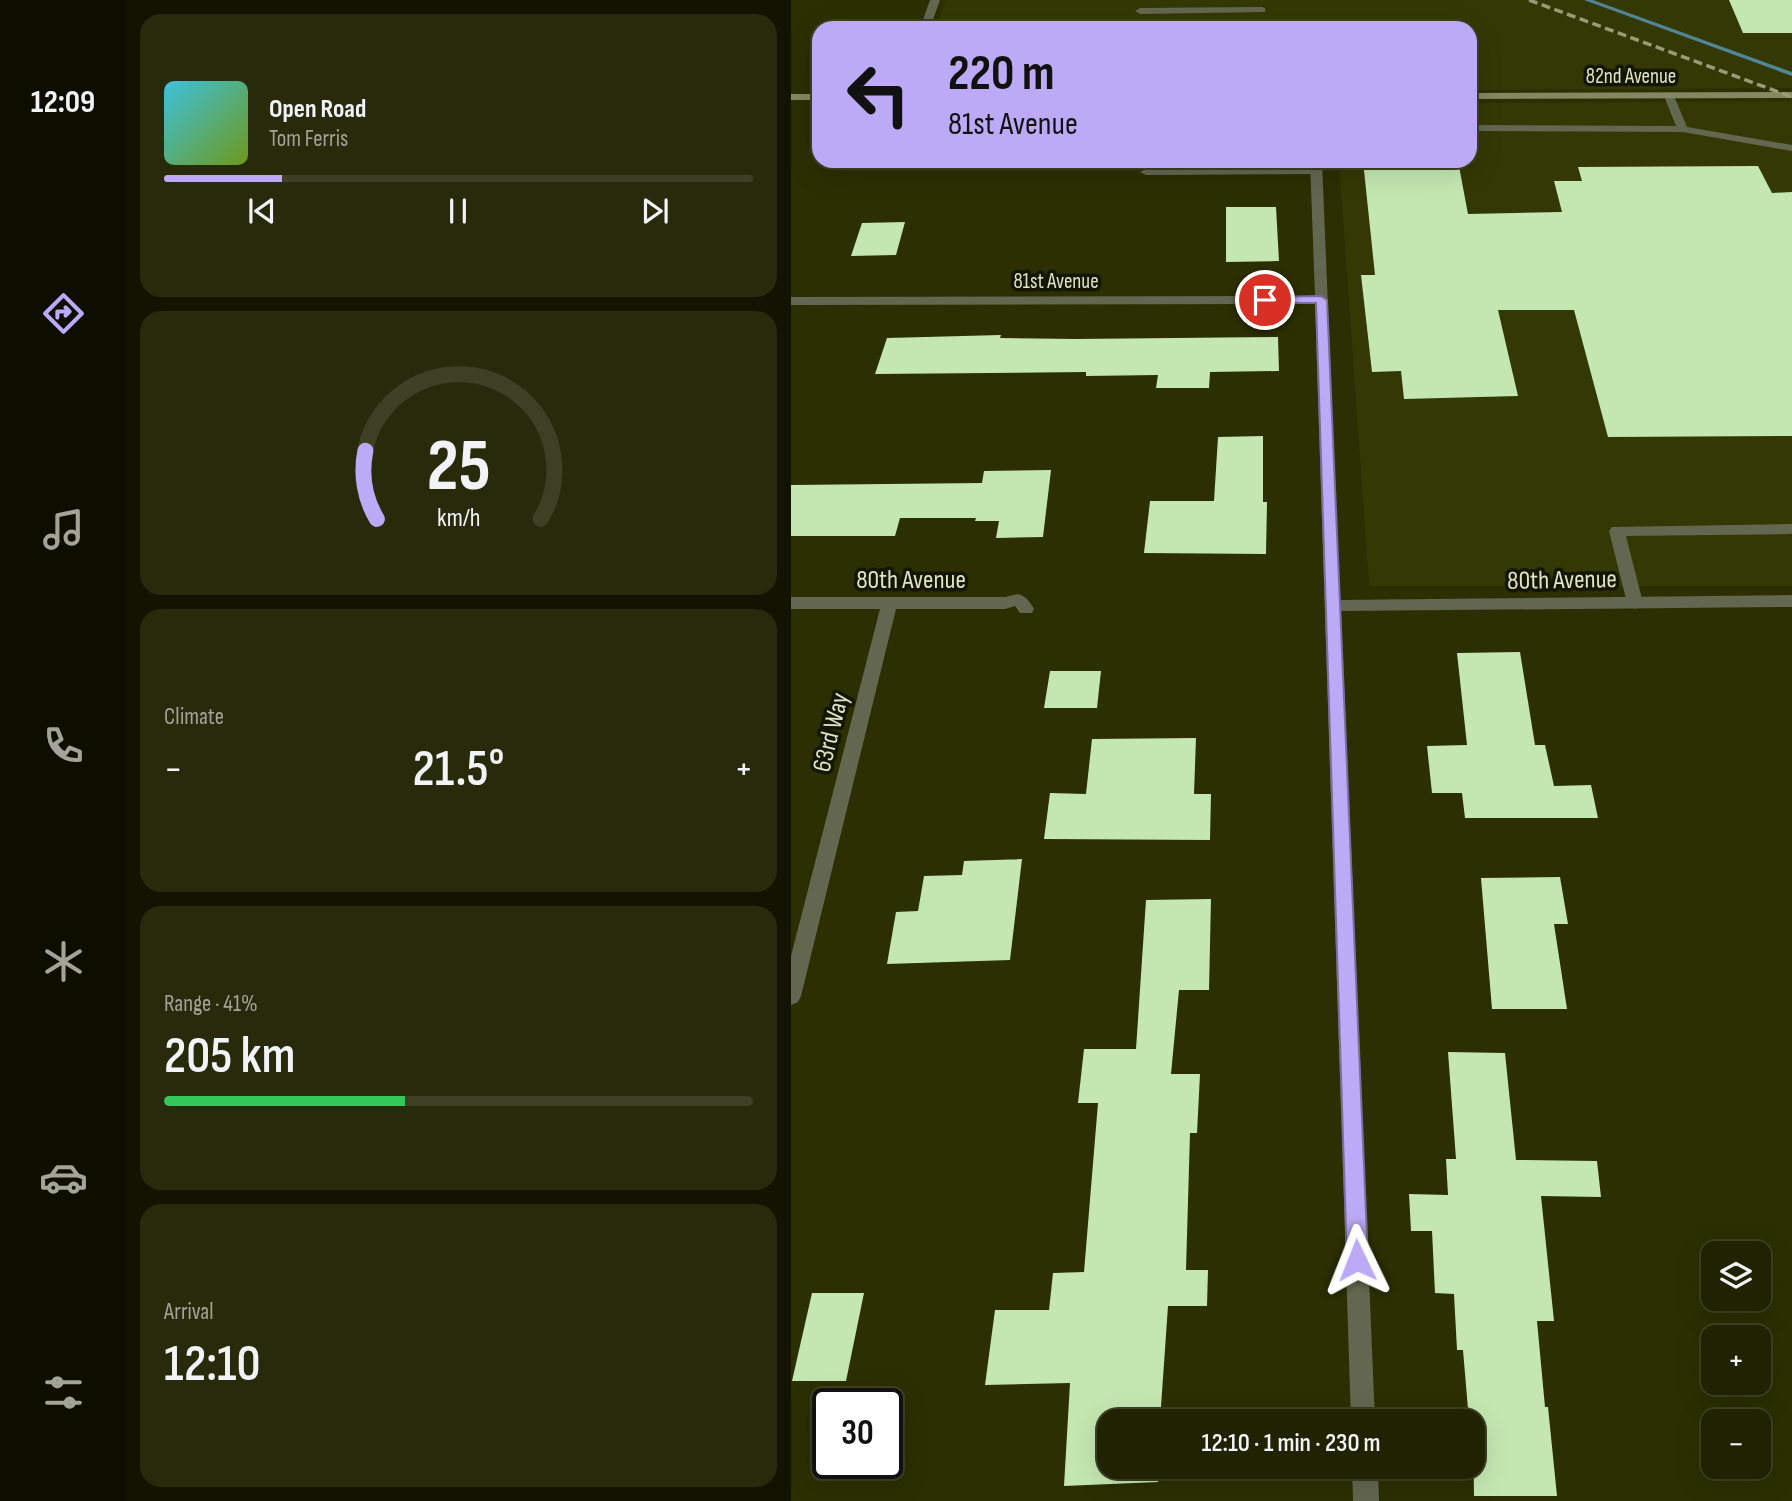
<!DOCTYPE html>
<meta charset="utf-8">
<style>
body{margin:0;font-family:"Sofia Sans Condensed",sans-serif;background:#282b0b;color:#f1f3f6;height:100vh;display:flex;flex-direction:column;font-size:26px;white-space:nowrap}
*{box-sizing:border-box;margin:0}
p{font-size:23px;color:#a2a499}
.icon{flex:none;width:38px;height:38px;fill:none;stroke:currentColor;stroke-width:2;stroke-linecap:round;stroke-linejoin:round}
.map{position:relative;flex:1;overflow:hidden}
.side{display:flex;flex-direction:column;gap:14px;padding:14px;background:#121301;width:665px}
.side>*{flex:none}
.top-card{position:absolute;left:21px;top:21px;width:665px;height:147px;border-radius:21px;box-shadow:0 7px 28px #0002,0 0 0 2px #3d4023;background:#bcaaf6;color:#111;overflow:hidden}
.fabs{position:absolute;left:910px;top:1241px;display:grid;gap:14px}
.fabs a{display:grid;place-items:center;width:70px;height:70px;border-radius:14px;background:#202301;box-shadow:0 7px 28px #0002,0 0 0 2px #3d4023;font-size:35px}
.speed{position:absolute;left:21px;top:1388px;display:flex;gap:14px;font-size:35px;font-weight:700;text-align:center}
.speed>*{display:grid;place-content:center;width:91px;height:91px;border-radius:50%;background:#202301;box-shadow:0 7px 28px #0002,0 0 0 2px #3d4023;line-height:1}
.speed .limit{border:4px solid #111;border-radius:10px;background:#fff;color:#111}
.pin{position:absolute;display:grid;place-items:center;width:60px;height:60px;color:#fff;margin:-30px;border:4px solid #fff;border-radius:50%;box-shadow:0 2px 7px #0007}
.me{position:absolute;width:77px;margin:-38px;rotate:358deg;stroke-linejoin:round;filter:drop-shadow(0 0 5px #0008)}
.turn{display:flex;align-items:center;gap:24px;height:147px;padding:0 21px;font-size:32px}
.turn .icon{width:91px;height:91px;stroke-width:2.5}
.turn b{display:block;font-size:49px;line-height:60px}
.big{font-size:52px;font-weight:600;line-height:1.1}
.side .tile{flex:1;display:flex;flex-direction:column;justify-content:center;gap:10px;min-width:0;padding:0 24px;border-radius:21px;background:#282b0b}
.side .dial{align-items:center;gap:0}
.dial svg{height:182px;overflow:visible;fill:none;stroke:#3d4023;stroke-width:7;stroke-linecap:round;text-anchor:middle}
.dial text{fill:#f1f3f6;stroke:none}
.song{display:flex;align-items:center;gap:21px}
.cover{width:84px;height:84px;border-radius:10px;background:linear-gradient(135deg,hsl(190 70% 55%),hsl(80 70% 35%))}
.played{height:7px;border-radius:4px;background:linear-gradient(90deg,#bcaaf6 20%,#3d4023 20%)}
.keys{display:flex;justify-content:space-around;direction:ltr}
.heat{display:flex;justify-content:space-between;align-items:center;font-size:38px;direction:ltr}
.charge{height:10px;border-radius:5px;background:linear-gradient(90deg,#34c759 41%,#3d4023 0)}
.trip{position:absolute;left:306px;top:1409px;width:388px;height:70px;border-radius:21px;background:#202301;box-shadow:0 7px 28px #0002,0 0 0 2px #3d4023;font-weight:600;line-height:70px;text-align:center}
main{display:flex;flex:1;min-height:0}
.menu{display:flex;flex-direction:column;width:126px;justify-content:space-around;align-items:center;background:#0d0e00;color:#a2a499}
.menu .icon{width:49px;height:49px}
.menu .selected{color:#bcaaf6}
.menu b{font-size:32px;color:#f1f3f6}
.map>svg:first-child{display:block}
</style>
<main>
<nav class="menu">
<b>12:09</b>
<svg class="icon selected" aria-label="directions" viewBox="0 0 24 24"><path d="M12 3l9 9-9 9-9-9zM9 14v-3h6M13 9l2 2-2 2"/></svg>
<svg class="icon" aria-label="music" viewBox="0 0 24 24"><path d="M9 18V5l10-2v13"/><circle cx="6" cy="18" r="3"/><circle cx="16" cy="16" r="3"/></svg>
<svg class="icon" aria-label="phone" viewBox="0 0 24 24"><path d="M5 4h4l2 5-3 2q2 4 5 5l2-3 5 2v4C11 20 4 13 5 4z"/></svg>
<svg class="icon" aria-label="climate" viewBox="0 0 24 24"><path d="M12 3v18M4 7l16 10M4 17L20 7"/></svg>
<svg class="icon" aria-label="car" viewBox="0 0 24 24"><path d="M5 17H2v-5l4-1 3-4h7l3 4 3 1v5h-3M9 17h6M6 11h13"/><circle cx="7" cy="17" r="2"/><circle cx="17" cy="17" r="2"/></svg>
<svg class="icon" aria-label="filters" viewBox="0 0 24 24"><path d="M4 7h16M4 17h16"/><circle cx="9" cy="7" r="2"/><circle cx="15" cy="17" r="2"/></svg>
</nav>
<section class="side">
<div class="tile">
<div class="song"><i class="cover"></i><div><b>Open Road</b><p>Tom Ferris</p></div></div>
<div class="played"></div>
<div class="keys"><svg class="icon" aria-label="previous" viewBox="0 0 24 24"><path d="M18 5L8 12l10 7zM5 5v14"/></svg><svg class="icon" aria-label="pause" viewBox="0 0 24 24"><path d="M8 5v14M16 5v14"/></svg><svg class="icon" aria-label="next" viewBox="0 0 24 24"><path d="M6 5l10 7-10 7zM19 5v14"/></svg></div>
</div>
<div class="tile dial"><svg viewBox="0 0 100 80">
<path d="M14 69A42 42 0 1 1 86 69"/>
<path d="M14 69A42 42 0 0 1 9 39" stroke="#bcaaf6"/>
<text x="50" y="56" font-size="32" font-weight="700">25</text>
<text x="50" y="72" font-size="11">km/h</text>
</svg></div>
<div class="tile"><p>Climate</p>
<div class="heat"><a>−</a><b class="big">21.5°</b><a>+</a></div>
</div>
<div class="tile"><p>Range · 41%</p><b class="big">205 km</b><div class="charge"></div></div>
<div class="tile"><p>Arrival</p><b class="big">12:10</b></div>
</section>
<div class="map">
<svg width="1001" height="1501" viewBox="0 0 1001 1501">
<rect width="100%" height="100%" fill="#2b2f01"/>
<path fill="#343804" d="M155 0H1001V88L679 90V28H145Z
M1001 101V586H578L548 161H679V103Z"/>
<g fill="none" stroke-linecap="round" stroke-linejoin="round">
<path fill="#508594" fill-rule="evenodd" d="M793 0H802L1001 72V76Z"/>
</g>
<path fill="#c4e7b1" d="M938 0H1001V33H952Z
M572 161H667L677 214 771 212 763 181H791L787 167 967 166 981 193 1001 192V436L817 437 783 310H707L727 396 613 399 610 371 581 372 570 275H584Z
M435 207H485L488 261 435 262Z
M114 222 105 255 60 256 71 223Z
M210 335 209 338 285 339 487 337 488 371 419 372 418 388H365L367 375 295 376V372L84 374 96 338Z
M472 436V502H476L475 554 353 553 359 501H423L427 437Z
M260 470 252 537 205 538 208 521H184L185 518H109L104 536H0V485L191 483 193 471Z
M729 652 744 745H754L763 786 800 785 807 818H674L671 793H641L636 746 676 745 666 653Z
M259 671H310L306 708H253Z
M405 738 403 794H420L419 840 253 839 259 793 295 794 301 739Z
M231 859 219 960 96 964 105 912 127 911 133 876 171 875 173 861Z
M769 877 777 924H763L776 1009H701L690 878Z
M420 899 418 990H388L380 1074H409L406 1133H399L395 1270H417L416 1306H377L369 1421H318V1466H367V1482L273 1486 279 1383 194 1385 204 1310H258L262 1273 293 1272 307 1103H287L293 1049H345L355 900Z
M657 1052 714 1053 725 1160 806 1161 810 1197 750 1196 763 1321H746L754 1407H757L766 1496H683L682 1421H678L672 1350H666L663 1294 644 1293 641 1231H620L618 1194 657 1195 655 1159H665Z
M21 1293H73L55 1381H1Z"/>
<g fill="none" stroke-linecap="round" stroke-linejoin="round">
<path fill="#63674f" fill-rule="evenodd" d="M471 7 474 8V12L349 14 344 11 349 8Z
M878 93 883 96 896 127 1001 145V151L892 132 679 131V125L885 126 873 96Z
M525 169 529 170V174L355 175 349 172 355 169Z
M1001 524V534L835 536 852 603 844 609 836 603 818 531 821 527Z"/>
<path fill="#63674f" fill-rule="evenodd" d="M139 0H149L139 28H129Z
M519 161H531L549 600 1001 595V607L550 611 584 1421H560L524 304 0 305V297L524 296Z
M227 594C235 596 239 602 243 609L241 613H229L224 606 214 609H105L10 996 7 1002 0 1005V956L89 609H0V597H214Z
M561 1466H587L588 1501H562Z"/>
<path fill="#838862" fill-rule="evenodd" d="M1001 92V98L679 99V93Z
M0 94H28V100H0Z"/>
<path stroke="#979b77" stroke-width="3.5" stroke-dasharray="9 4.5" stroke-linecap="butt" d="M738 0 1001 97"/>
</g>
<path fill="#bcaaf6" stroke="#7a6ea0" stroke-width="2" d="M530 296 536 300 577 1260 574 1268 566 1271 559 1268 556 1260 525 303H474L469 300 474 297Z"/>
<g text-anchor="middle" stroke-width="7" stroke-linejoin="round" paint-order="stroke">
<g font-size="21" fill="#e0e4c6" stroke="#131601">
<text x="840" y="83">82nd Avenue</text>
<text x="265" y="288">81st Avenue</text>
</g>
<g font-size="26" fill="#e0e4c6" stroke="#131601">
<text x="120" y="588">80th Avenue</text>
<text transform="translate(771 579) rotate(-1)" y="9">80th Avenue</text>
<text transform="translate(39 732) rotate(-76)" y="9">63rd Way</text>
</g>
</g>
</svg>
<div class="fabs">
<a><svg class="icon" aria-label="layers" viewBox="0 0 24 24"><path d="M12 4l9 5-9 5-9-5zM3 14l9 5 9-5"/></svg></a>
<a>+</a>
<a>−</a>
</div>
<div class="speed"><div class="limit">30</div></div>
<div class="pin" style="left:474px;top:300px;background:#d93025"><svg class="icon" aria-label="arrive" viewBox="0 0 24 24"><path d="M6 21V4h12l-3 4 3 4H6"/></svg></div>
<svg class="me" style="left:566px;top:1260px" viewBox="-20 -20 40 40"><path d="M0-17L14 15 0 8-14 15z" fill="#bcaaf6" stroke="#fff" stroke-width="4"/></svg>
<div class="trip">12:10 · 1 min · 230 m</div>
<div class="top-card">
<div class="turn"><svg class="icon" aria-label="left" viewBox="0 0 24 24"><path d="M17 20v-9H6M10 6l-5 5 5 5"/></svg><div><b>220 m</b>81st Avenue</div></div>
</div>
</div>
</main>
